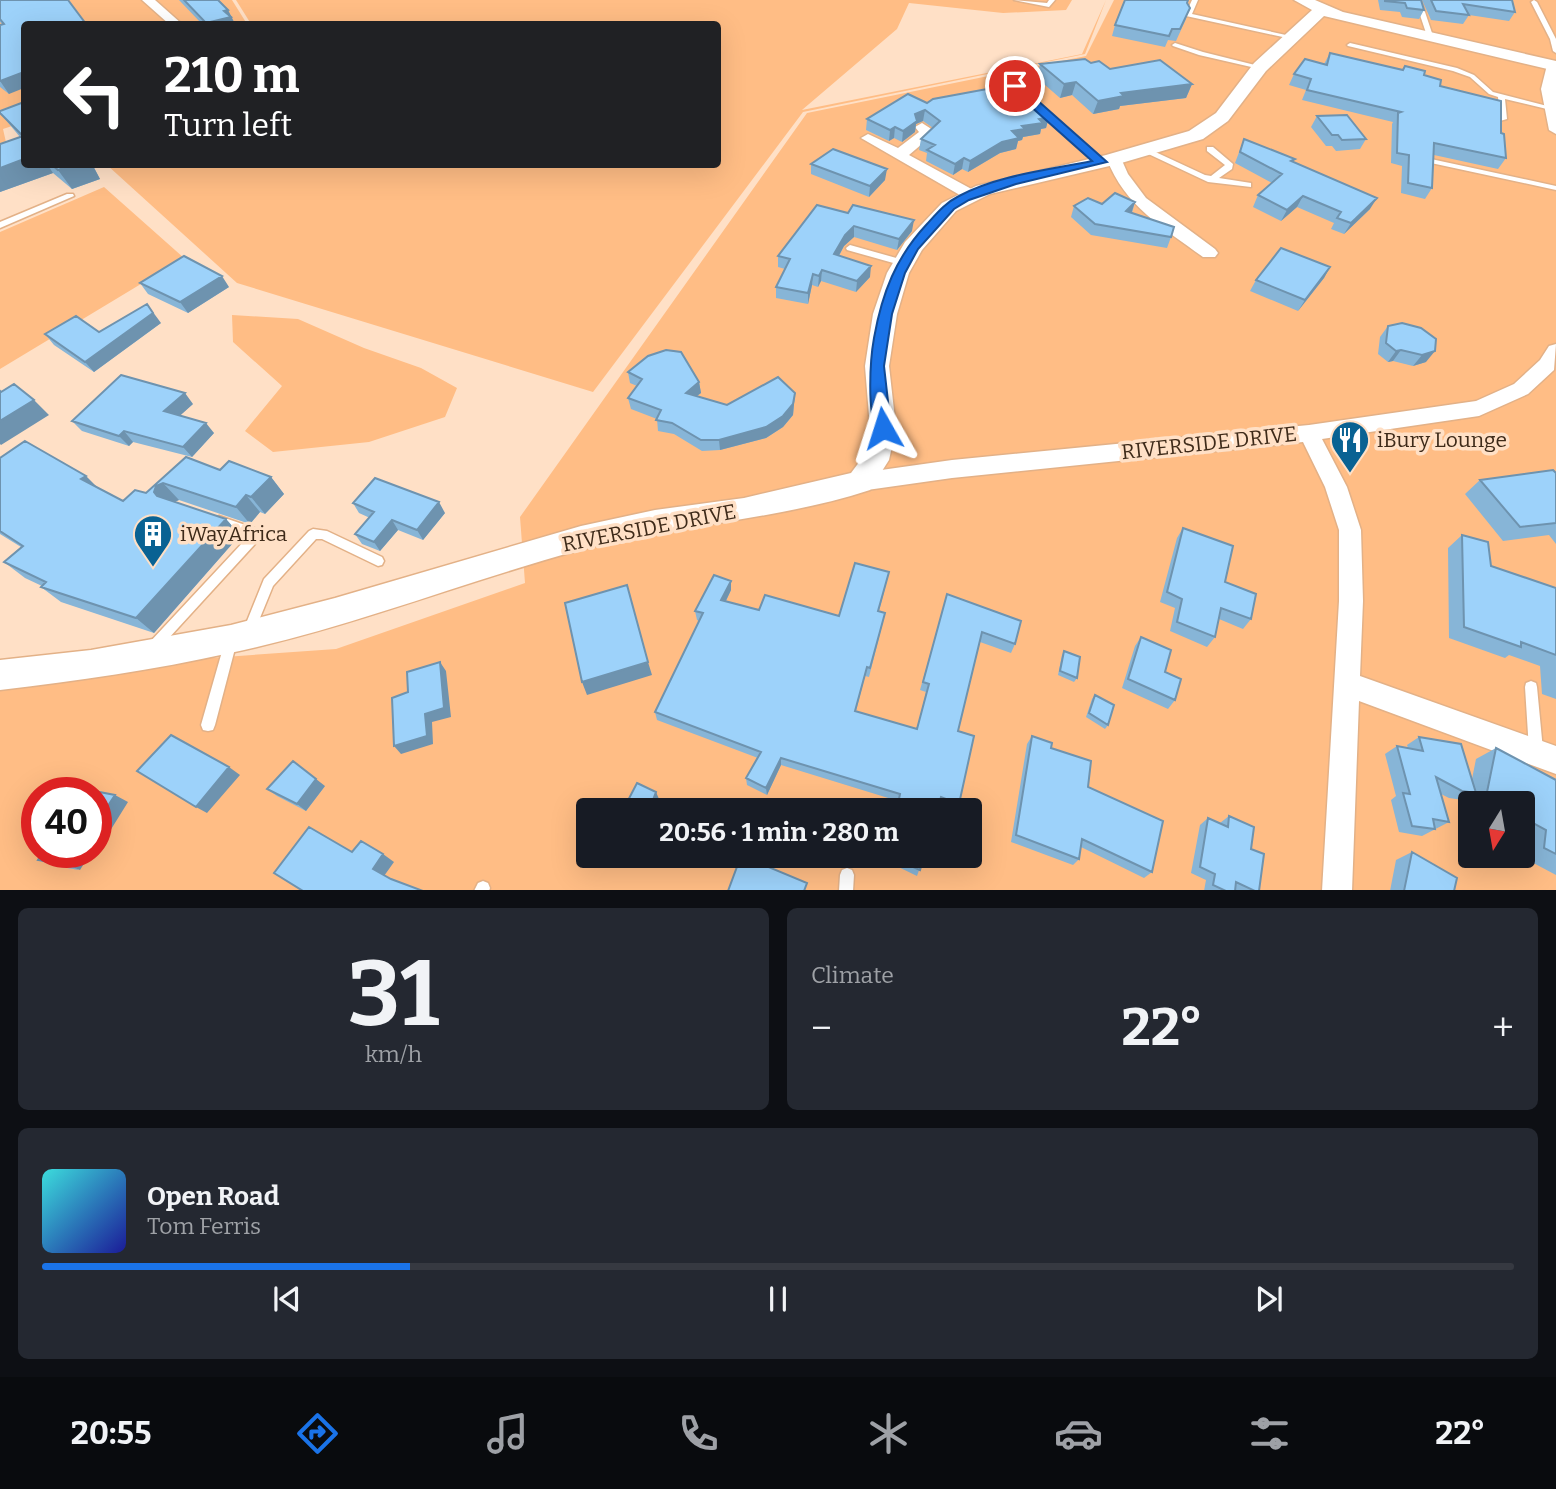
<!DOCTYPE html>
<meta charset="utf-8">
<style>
body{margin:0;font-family:Bitter,serif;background:#242831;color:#f1f3f6;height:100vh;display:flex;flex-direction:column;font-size:26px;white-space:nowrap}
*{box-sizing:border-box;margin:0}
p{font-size:23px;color:#9ea1a6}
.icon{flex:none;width:38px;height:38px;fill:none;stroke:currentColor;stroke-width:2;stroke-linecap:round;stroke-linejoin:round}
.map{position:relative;height:890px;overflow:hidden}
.side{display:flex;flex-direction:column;gap:18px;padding:18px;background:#0d0f14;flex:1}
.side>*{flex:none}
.hud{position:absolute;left:21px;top:21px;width:700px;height:147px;border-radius:7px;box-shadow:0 7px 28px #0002;background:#202124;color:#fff;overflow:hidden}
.needle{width:46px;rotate:191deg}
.tools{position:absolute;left:1458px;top:791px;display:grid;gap:14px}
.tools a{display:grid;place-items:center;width:77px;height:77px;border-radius:7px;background:#171b24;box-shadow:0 7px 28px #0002;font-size:35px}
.speed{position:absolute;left:21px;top:777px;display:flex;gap:14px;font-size:35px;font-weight:700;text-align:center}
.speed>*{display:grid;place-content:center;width:91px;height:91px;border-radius:50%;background:#171b24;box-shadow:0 7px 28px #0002;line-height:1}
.speed .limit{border:10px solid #d22;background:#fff;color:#111}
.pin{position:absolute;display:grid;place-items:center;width:60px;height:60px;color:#fff;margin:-30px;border:4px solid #fff;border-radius:50%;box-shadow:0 2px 7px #0007}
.me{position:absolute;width:77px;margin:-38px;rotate:354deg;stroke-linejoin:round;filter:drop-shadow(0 0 5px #0008)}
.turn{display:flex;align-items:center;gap:24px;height:147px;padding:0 28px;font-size:32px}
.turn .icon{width:91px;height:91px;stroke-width:2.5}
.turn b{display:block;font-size:49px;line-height:60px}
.big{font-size:52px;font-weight:700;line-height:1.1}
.side .tile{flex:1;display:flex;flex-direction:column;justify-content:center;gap:10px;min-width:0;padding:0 24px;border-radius:10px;background:#242831}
.side .dial{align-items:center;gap:0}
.dial b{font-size:91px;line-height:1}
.song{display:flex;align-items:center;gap:21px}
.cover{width:84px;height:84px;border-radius:10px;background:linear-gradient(135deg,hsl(180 70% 55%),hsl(240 70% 35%))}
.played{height:7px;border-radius:4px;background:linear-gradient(90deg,#1a73e8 25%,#363941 25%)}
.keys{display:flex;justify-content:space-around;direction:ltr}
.heat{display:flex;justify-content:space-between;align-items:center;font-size:38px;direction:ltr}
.side .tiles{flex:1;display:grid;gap:18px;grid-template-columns:1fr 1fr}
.tile:last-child{grid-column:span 2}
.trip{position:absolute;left:576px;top:798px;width:406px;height:70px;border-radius:7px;background:#171b24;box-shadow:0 7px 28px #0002;font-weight:700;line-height:70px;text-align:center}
.dock{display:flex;height:112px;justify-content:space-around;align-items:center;background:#090b0e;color:#9ea1a6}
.dock .icon{width:49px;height:49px}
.dock .active{color:#1a73e8}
.dock b{font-size:32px;color:#f1f3f6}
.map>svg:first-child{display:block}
</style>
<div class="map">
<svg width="1556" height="891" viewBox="0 0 1556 891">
<rect width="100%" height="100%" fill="#ffe0c6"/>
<path fill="#ffbd85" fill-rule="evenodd" d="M0 0H232L247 24H24V122L3 129 8 151 0 153Z
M236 0H1072L1066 10 1003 13 909 3 897 29 802 110 1082 54 1106 0 1085 54 803 112 593 392 237 283 107 165 718 164V24H251Z
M1114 0H1556V890L0 891V673L336 649 525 583 520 517 807 113 1086 56ZM37 793H96V852H37ZM1470 803H1522V856H1470ZM588 810H970V856H588Z
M104 187 184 258 0 369V232Z
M232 315 298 319 364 348 421 368 457 388 445 417 369 442 273 452 245 431 282 386 233 342Z"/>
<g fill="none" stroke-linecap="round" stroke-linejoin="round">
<g stroke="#e3b187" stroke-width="3">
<path id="service" d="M1014 0 1047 3 1049 0H1055L1049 7Z
M1192 0H1198L1192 14 1295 37 1292 39 1186 16 1185 15Z
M1415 0H1421L1434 39 1433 40 1428 39Z
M1534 0 1537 2 1556 39V53L1553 51 1550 39 1531 2Z
M1175 43 1203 52 1263 67 1260 69 1199 55 1173 46 1172 45Z
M1350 43 1457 68 1474 75 1493 92 1555 108 1551 110 1505 99 1507 119 1500 121 1498 97 1489 94 1470 77 1453 71 1348 46 1347 45Z
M1020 92H1024L1104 160V164H1098L1020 94Z
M1207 147H1213L1233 164 1232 169 1219 178 1251 183V187L1208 182 1142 151 1149 149 1205 175 1211 176 1225 165 1207 151Z
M1431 159 1556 186V190L1431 163Z
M67 194H73L74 196 0 228V222Z
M850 245 907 261 908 263 904 266 847 250 846 248Z
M219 516 257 529 259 532 255 544 157 651 153 653 149 651 147 647 149 643 246 539 247 535 215 524 213 521 215 518Z
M313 529 327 531 382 557 384 561 382 565 378 566 322 539H316L273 586 253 635 249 637 245 635 243 631 264 579 309 531Z
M231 635 235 637 237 641 215 725 213 730 208 731 203 730 201 725 225 641 227 637Z
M1531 681 1536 683 1537 687 1543 750 1541 755 1536 757 1531 755 1529 750 1525 687 1526 683Z
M847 868 852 870 854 875 853 891H839L840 875 842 870Z
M483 881 488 883 490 888 489 891H474L478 883Z"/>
</g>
<g stroke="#e3b187" stroke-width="3">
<path id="minor" d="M142 0H155L182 24H169Z
M1554 61H1556V134L1549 130 1541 89 1547 65Z
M922 123 936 132 909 155 977 192 979 195 977 198H965L861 138 868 134 898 148 919 132 915 127Z
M1115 154 1120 156 1128 174 1146 198 1215 249 1218 253 1215 257H1203C1165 229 1124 206 1107 159Z
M1556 344 1554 370 1528 394 1479 416 1322 439 1347 487 1361 530 1363 601 1360 676 1556 746V774L1359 701 1352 891H1322L1339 601V530L1325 487 1303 442 952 478 860 491 852 488 849 482 852 476 860 473 952 460 1309 425 1476 401 1514 384 1540 360 1549 346Z"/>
</g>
<g stroke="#e3b187" stroke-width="3">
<path id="tertiary" d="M1294 0H1315L1343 12 1556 61V71L1324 16 1266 71 1228 121 1203 139 1118 164 990 194 956 211 922 250 909 273 897 314 889 366 896 428 889 460 870 490C775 521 675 524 580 550 463 582 349 628 230 653 154 670 77 681 0 690V660L91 650 231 625 335 598 581 526 655 510 744 498 851 473 863 457 870 428 865 366 873 314 887 273 905 242 942 203 976 186 1106 155 1189 131 1216 113 1254 63 1312 10Z"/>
</g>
<use href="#service" fill="#fff" fill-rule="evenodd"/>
<use href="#minor" fill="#fff" fill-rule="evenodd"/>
<use href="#tertiary" fill="#fff" fill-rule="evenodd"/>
</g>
<path fill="#87b5d7" d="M0 0H68L9 94 0 87V25L2 24 0 22Z
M179 0H218L228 10 235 24H202Z
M1378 0H1421L1424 10 1419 19 1402 17 1400 12 1380 10Z
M1422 0H1512L1515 12 1509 21 1469 15 1463 24 1431 20Z
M1187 4 1186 19 1176 41 1168 40 1165 47 1112 36 1115 25Z
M1330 53 1402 70 1405 66 1424 75 1501 133 1506 158 1498 169 1434 155 1432 188 1425 199 1401 193 1402 166 1391 163 1392 124 1393 122 1302 100 1306 90 1289 85 1294 74 1324 64Z
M1091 63 1110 69 1192 84 1186 98 1120 106 1119 109 1093 114 1072 95 1060 98 1037 78 1040 64Z
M24 102V164H92L100 179 72 189 53 173 0 192V144L20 137 0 113V111Z
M927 103 1049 117 1046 128 1041 129 1040 134 1023 137 1022 140 1018 141 1016 149 1000 153 968 172 962 169 953 175 926 161 927 153 919 150 921 139 933 128 923 121 916 124 915 132 902 142 894 138 889 141 866 130 867 119Z
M1317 116 1366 139 1360 149 1336 151 1332 146H1326L1311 127Z
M1244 139 1293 162 1370 209 1344 234 1331 229 1334 223 1297 207 1281 221 1253 207 1258 195 1272 183 1235 163Z
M811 164 885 180 869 197 811 174Z
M1135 202 1132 213 1171 237 1167 248 1091 235 1071 217 1074 206Z
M817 205 912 231 897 250 854 237 844 246 839 256 870 277 856 292 821 281 818 287 812 285 808 304 776 298V287L785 269 778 267V256Z
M1330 267 1324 278 1298 311 1250 291 1256 280Z
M140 283 229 287 188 313 148 294Z
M161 323 94 372 54 345 45 334 99 332Z
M1402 323 1426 362 1413 366 1393 361 1388 362 1378 354 1380 337 1388 326Z
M628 372 699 382 701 393 697 396 727 405 795 393 793 415 783 427 766 438 720 450 702 451 674 434 658 431 657 419 631 409 628 398 637 386 630 383Z
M193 404 180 415 214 433 192 457 133 442 129 446 82 431 72 421Z
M186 457 220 470 271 477 284 494 265 514 260 512 250 524 179 500 174 502 226 519 240 535 154 633 61 602 41 587 42 586 25 578 4 562 21 547 0 534V458L100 489 123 501 146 493Z
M1556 473V544L1549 535 1503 541 1465 494 1480 480Z
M353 503 445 513 423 540 398 530 380 551 362 544 355 534 370 518 359 513Z
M1183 528 1225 582 1251 619 1243 629 1219 619 1215 637 1207 647 1170 631 1175 608 1160 602 1177 538Z
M1462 535 1491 566 1556 588V699L1542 694 1540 666 1509 655 1505 658 1449 638 1448 548Z
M731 581V590L726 601 759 610 839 616 887 581 879 611 885 613 883 622 869 677 865 676 856 711 917 729 926 692 920 690 947 594 1015 644 1011 653 980 642 958 731 959 804 956 810 939 805 902 808 896 806 898 801 781 765 767 795 747 785 746 778 758 758 657 720 655 712 699 621 697 620 695 611Z
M1141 637 1165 672 1175 700 1168 709 1122 688 1135 646Z
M1064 651 1077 678 1074 682 1058 675 1062 655Z
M1095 695 1108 725 1105 729 1086 717 1092 699Z
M1032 736 1051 748 1088 787 1152 872 1144 878 1081 847 1079 859 1073 865 1011 842 1027 744Z
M1419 737 1472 779 1476 759 1496 748 1556 780V875L1522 857 1524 839 1522 838V803H1470V810L1465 807 1468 798 1463 800 1449 798 1441 794 1449 822 1422 836 1399 832 1391 800 1396 796 1385 754 1397 746 1408 748 1407 745Z
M325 786 306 811 277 796 267 789Z
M1229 816 1251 849 1259 891H1204L1206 880 1191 873 1200 825 1208 818 1220 823Z
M43 852 80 870 54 866 38 860Z
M1412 852 1454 891H1390L1396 860Z
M885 856H924L917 876 884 860Z"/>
<path fill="#6e93af" d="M228 10 235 24H206V23L224 11Z
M24 72V88L9 94 0 81Z
M1076 82 1072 95 1060 98 1064 84Z
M1192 84 1186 98 1120 106 1119 109 1093 114 1098 101 1121 93Z
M925 110 923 121 916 124 915 132 902 142 903 131 915 114Z
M1049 117 1046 128 1041 129 1040 134 1023 137 1022 140 1018 141 1016 149 1000 153 968 172 970 161 1012 131 1039 119Z
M895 127 894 138 889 141 890 130Z
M964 158 962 169 953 175 955 164Z
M24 159V164H47L53 173 0 192V168Z
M74 164H92L100 179 72 189 58 170Z
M887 169 885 180 869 197 870 186Z
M1303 196 1297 207 1281 221 1287 210Z
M1377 198 1370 209 1344 234 1351 223Z
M1135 202 1131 214 1126 211Z
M914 220 912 231 897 250 899 239Z
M854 226V237L844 246 833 266 834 254 845 235Z
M871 266 870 277 856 292 857 281Z
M1330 267 1324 278 1298 311 1305 300Z
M822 270 821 281 818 287 819 276Z
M813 274 812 285 808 304V293Z
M222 276 229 287 188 313 180 302Z
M147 304 161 323 94 372 85 362Z
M1401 350 1393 361 1388 362 1396 351Z
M1435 351 1426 362 1413 366 1422 355Z
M699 382 701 393 687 403 686 393Z
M185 393 193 404 173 422 164 411Z
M795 393 793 415 783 427 766 438 720 450 719 440Z
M34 400 49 415 1 445 0 444V421Z
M206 423 214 433 192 457 183 447Z
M124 431 133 442 129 446 119 436Z
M86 476 103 493 81 479Z
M271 477 284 494 265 514 251 497Z
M163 483 179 500 172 503 170 508 154 492 156 486Z
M246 495 260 512 250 524 236 507Z
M439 502 445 513 423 540 417 530Z
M226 519 240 535 154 633 136 618Z
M392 520 398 530 380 551 374 542Z
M731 581V590L722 609 721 600Z
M440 662 446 671 451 717 432 722 433 744 401 754 394 746 425 714Z
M648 662 652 675 587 695 582 682Z
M781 758V765L767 795 766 788Z
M229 767 240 775 207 813 196 807Z
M316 779 325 786 306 811 297 804Z
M656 792 659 799 656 807 653 800Z
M115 795 128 802 100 847 96 845V824Z
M73 852H91L80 870 65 864Z
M383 854 394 862 384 876 373 869Z
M770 856H773L766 874V866Z"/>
<path fill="#9dd2fa" stroke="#6e93af" stroke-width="2" d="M0 0H68L86 24H24V72L0 81V25L4 24 0 19Z
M184 0H218L228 10 224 11 231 17 206 23Z
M1125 0H1188L1187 3 1190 8 1180 29H1172L1169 36 1115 25Z
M1385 0H1421L1424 10 1407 8 1405 3 1385 1Z
M1431 0H1512L1515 12 1463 4 1469 15 1436 11Z
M1330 53 1403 70 1405 66 1425 71 1424 75 1441 80 1440 86 1501 101V133L1504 134 1506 158 1434 143 1432 188 1408 183 1409 155 1397 153 1398 113 1401 112 1307 90 1311 79 1294 74 1305 59 1327 65Z
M1085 59 1091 63 1099 61 1110 69 1160 60 1192 84 1121 93 1124 96 1098 101 1076 82 1064 84 1040 64Z
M1014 84 1049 117 1039 119 1043 123 1022 126 1025 129 1012 131 1019 138 1002 142 970 161 964 158 955 164 927 150 935 145 921 139 940 121 925 110 915 114 917 121 903 131 895 127 890 130 867 119 908 94 927 103 933 99Z
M24 102V159L0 168V144L23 136 0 113V111Z
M1347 115 1366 139 1342 140 1338 135H1332L1317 116Z
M1244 139 1295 159 1291 161 1377 198 1351 223 1337 218 1341 212 1303 196 1287 210 1258 195 1282 174 1240 152Z
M833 149 887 169 870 186 811 164Z
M51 164H74L58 170Z
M1115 193 1135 202 1126 211 1174 227 1171 237 1095 224 1074 206 1088 198 1102 204Z
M817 205 848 213 853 205 914 220 899 239 854 226 845 235 834 254 871 266 857 281 822 270 819 276 813 274 808 293 776 287 790 259 778 256Z
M1281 248 1330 267 1305 300 1256 280Z
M184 256 222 276 180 302 140 283Z
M147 304 153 313 85 362 45 334 76 316 99 332Z
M1402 323 1421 328 1436 339 1435 351 1422 355 1401 350 1396 351 1386 343 1388 326Z
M666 350 681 352 699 382 686 393 727 405 778 377 795 393 793 404 783 416 766 427 719 440H701L672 423 656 420 661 410 628 398 642 379 628 372 648 356Z
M121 375 185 393 164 411 206 423 183 447 124 431 119 436 72 421Z
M14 384 34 400 0 421V391L1 392Z
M25 441 86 476 81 479 123 501 135 490 146 493 186 457 220 470 229 461 271 477 251 497 246 495 236 507 163 483 156 486 154 492 157 496 226 519 136 618 41 587 46 582 4 562 23 546 0 531V458Z
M1553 470 1556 473V523L1520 527 1480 480Z
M375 478 439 502 417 530 392 520 374 542 355 534 374 512 353 503Z
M1183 528 1233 546 1225 582 1256 594 1251 619 1221 608 1215 637 1177 622 1182 599 1167 592Z
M1462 535 1488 542 1491 566 1556 588V655L1521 642V647L1464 627Z
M855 563 889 572 878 611 885 613 870 668 867 667 855 711 917 729 929 684 923 682 947 594 1021 621 1015 644 982 632 958 731 974 736 959 804 941 797 937 810H901L904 801 899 799 900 794 781 758 766 788 746 778 761 752 655 712 703 613 695 611 714 575 731 581 721 600 759 610 765 595 839 616Z
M627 585 648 662 582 682 565 603Z
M1141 637 1171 650 1165 672 1181 679 1175 700 1128 679Z
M1064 651 1080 657 1077 678 1060 671Z
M440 662 444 708 425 714 427 736 394 746 392 698 408 692 407 672Z
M1095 695 1114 705 1108 725 1089 713Z
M171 735 229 767 196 807 137 771Z
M1032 736 1052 743 1051 748 1091 761 1088 787 1163 821 1152 872 1082 839 1079 859 1016 835Z
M1419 737 1461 744 1476 793 1462 791 1436 777 1449 822 1433 819 1435 829 1412 826 1403 793 1410 794 1397 746 1423 751Z
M1496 748 1556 780V854L1544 848 1546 830 1522 817V803H1497L1486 797Z
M293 761 316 779 297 804 267 789Z
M637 783 656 792 653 800 666 806 664 810H623Z
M89 790 115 795 96 824V793H88Z
M1229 816 1254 827 1251 849 1264 854 1259 891H1255L1236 882 1235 891H1226L1213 885 1215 874 1200 867 1208 818 1228 827Z
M309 827 352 852 361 841 383 854 373 869 391 879 423 891H303L274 873Z
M43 852H73L65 864 38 860Z
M1412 852 1457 878 1454 891H1404Z
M741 856H770L766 866 807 883 804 891H728Z
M889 856H924L920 870Z"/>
<path fill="#1a73e8" stroke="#114b97" stroke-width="2" d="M1011 84H1019L1107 162 1016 184 969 200 954 209 918 249 905 273 892 314 884 366 891 428 888 432H877C867 412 870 360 874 338 882 293 896 257 927 224 937 213 945 203 959 196 998 175 1049 170 1092 161L1011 89Z"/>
<defs>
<g id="restaurant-pin" transform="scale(2.0125)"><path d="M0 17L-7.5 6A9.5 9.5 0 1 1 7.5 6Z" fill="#096293" stroke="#ffe0c6"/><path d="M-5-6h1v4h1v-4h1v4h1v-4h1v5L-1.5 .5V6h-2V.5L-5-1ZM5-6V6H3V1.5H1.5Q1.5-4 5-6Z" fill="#fff"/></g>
<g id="building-pin" transform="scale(2.0125)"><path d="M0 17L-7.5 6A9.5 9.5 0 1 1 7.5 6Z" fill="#096293" stroke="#ffe0c6"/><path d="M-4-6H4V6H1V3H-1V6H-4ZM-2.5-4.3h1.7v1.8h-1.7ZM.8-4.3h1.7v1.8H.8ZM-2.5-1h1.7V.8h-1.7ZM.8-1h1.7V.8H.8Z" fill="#fff"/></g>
</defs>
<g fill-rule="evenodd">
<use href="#restaurant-pin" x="1350" y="440"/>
<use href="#building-pin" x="153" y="534"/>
</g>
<g text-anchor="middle" stroke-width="7" stroke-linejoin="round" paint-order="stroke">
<g font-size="21" fill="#3e2a19" stroke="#ffe0c6" text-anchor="start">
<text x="1377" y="447">iBury Lounge</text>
<text x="180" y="541">iWayAfrica</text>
</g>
<g font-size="21" fill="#3e2a19" stroke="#ffe0c6">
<text transform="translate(1209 443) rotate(-6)" y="7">RIVERSIDE DRIVE</text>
<text transform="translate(649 528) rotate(-11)" y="7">RIVERSIDE DRIVE</text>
</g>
</g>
</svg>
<div class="tools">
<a><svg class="needle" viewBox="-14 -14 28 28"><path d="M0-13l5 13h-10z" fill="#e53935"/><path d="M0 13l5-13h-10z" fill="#9ea1a6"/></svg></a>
</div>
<div class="speed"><div class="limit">40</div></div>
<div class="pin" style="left:1015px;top:86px;background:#d93025"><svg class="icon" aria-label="arrive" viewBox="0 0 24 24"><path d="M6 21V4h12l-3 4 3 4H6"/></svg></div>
<svg class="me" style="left:883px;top:428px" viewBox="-20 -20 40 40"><path d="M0-17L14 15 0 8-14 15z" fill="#1a73e8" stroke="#fff" stroke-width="4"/></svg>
<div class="trip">20:56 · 1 min · 280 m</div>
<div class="hud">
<div class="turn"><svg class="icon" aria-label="left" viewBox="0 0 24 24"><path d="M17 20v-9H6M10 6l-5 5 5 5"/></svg><div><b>210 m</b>Turn left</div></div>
</div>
</div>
<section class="side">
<div class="tiles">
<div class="tile dial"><b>31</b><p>km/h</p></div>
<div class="tile"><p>Climate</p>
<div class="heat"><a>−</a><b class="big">22°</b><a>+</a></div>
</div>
<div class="tile">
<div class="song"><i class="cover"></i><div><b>Open Road</b><p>Tom Ferris</p></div></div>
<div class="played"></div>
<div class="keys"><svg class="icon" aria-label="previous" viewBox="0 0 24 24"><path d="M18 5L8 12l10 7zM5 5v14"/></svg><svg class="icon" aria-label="pause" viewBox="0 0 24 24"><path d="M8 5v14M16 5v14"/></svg><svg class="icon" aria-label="next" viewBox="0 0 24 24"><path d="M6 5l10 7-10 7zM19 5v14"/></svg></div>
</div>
</div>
</section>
<nav class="dock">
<b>20:55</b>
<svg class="icon active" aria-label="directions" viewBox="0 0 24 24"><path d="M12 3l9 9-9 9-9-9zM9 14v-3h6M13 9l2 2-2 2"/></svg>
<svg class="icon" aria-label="music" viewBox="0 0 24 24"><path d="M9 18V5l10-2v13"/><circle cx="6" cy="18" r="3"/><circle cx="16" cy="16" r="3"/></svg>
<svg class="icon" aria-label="phone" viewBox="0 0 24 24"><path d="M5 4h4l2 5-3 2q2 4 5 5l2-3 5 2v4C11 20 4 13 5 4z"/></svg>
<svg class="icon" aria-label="climate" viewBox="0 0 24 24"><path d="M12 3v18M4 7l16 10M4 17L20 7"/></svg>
<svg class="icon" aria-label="car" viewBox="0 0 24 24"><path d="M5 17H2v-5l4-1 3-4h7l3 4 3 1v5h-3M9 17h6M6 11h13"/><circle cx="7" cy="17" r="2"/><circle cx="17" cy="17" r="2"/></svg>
<svg class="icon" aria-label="filters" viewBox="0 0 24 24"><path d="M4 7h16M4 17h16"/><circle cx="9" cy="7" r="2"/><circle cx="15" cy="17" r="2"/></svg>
<b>22°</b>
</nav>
